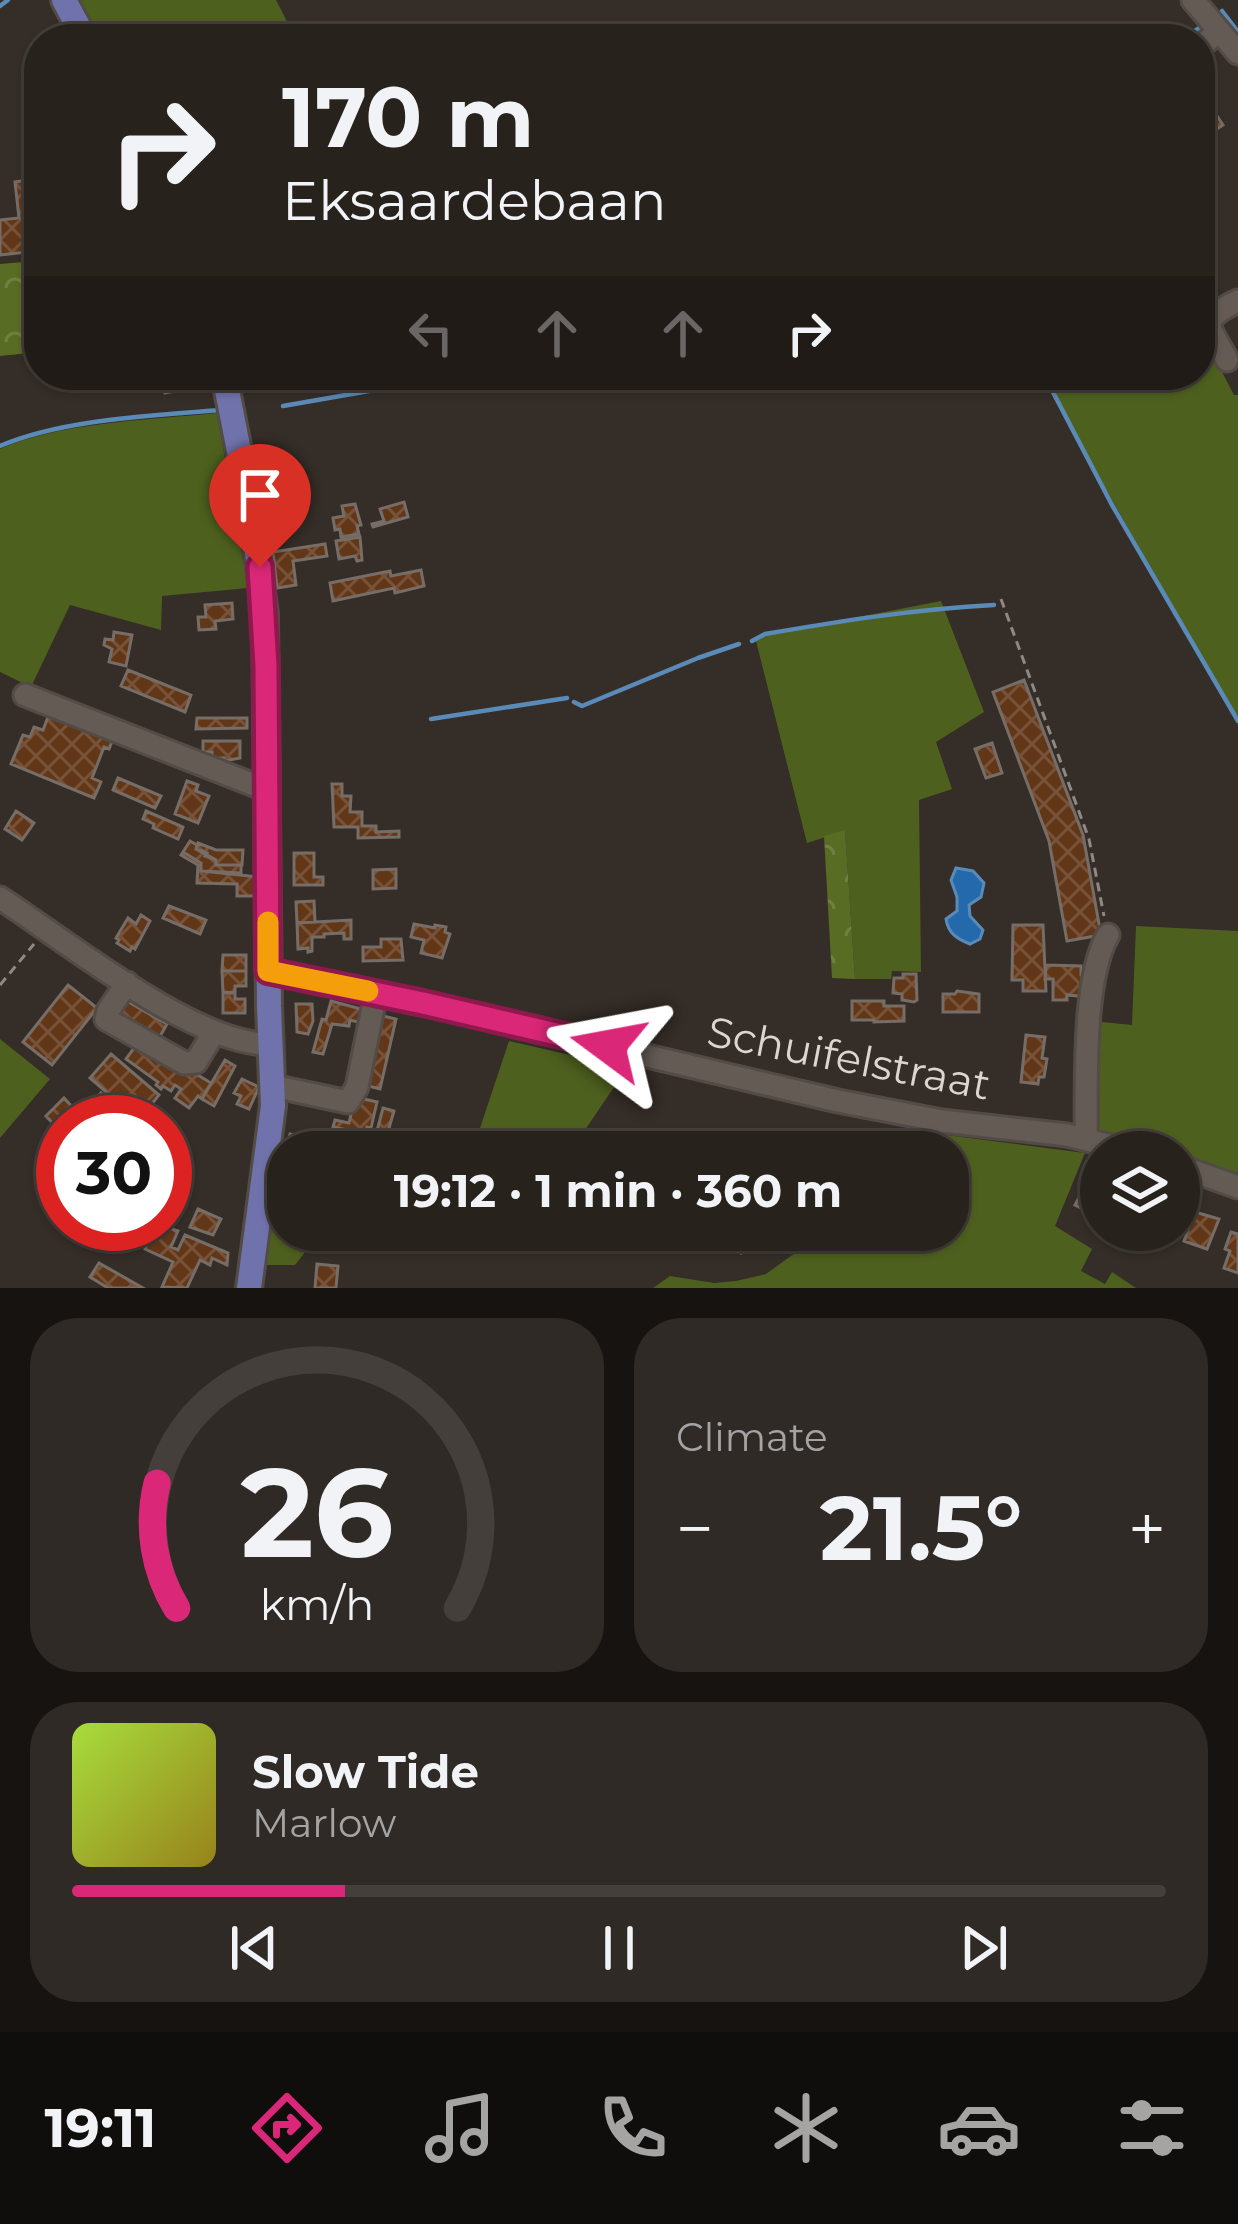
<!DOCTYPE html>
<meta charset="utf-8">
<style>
body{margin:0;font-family:Montserrat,sans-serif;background:#302a26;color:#f1f3f6;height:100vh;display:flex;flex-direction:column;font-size:45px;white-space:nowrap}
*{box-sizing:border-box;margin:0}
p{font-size:39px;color:#a5a4a4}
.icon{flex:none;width:66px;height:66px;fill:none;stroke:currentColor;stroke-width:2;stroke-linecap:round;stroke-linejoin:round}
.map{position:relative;height:1288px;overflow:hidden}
.drawer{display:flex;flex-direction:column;gap:30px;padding:30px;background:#161310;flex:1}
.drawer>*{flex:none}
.banner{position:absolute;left:24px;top:24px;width:1191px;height:366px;border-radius:48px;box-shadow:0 3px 9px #0004,0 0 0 3px #443f3b;background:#28221d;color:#f1f3f6;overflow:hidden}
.tools{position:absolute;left:1080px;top:1131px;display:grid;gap:24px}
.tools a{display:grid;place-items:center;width:120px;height:120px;border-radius:50%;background:#28221d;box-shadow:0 3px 9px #0004,0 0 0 3px #443f3b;font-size:60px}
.speed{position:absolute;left:36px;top:1095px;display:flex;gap:24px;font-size:60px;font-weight:700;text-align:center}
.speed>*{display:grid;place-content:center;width:156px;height:156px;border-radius:50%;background:#28221d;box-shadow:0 3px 9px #0004,0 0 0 3px #443f3b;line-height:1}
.speed .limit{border:18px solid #d22;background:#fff;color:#111}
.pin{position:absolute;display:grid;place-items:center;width:102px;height:102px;color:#fff;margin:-123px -51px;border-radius:50% 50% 50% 0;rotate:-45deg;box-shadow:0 0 12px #0007}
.pin .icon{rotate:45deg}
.me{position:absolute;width:132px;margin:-66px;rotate:283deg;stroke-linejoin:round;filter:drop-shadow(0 0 9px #0008)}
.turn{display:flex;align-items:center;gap:42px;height:252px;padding:0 60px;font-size:54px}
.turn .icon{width:156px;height:156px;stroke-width:2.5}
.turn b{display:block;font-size:84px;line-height:102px}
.lanes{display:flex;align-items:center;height:114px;padding:0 60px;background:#0003;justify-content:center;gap:60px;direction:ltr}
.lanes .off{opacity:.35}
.big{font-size:90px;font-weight:700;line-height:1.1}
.drawer .widget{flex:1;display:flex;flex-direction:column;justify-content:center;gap:18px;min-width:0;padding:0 42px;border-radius:48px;background:#302a26}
.drawer .dial{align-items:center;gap:0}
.dial svg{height:312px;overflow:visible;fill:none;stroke:#443f3b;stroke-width:7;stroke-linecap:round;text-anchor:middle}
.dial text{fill:#f1f3f6;stroke:none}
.song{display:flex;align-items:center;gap:36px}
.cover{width:144px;height:144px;border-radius:18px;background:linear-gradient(135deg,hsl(80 70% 55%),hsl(50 70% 35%))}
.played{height:12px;border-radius:6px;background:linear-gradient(90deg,#db2777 25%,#443f3b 25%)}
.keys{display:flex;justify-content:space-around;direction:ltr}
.heat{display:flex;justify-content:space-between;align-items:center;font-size:66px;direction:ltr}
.drawer .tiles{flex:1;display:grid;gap:30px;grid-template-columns:1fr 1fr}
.widget:last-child{grid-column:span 2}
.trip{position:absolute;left:267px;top:1131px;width:702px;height:120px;border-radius:48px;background:#28221d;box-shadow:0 3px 9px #0004,0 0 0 3px #443f3b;font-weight:700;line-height:120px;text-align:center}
.tab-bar{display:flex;height:192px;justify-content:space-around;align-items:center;background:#100e0c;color:#a5a4a4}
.tab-bar .icon{width:84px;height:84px}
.tab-bar .selected{color:#db2777}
.tab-bar b{font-size:54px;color:#f1f3f6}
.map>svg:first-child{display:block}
</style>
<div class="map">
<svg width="1238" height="1288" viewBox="0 0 1238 1288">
<defs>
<pattern id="forest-crowns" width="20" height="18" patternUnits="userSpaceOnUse" patternTransform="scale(3)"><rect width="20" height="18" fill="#596c24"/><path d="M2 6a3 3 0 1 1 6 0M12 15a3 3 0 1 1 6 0" fill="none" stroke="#708043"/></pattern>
<pattern id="building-cross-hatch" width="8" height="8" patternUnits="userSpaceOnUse" patternTransform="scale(3)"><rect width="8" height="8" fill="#623718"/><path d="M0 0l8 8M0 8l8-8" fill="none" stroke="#785339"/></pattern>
</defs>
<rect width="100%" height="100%" fill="#352d27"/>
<path fill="#4e601e" d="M79 0H276L296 39H101Z
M1200 330 1234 395H1238V720L1044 381 1057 375H1200Z
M217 413 248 588 162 596 161 630 70 605 31 687 0 672V449C60 422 151 420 217 413Z
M941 601 984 712 936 742 952 789 919 800 921 972 892 971 891 979H855L845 831 807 843 755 637Z
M1136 926 1238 931V1179L1179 1159V1152H1159L1095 1130 1101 1022 1132 1025Z
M0 1039 50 1079 0 1138Z
M509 1041 627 1068 570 1152H472Z
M946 1135 1085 1153 1055 1226 1092 1249 1081 1271 1105 1284 1112 1272 1136 1288H653L670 1276 714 1283 736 1281 766 1274 827 1230H948V1152H925Z
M282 1151 288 1153V1230H517L501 1254 309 1247 295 1265H266Z"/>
<path fill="url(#forest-crowns)" d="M24 262 26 270 39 269V352L0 356V264Z
M845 830 855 979 832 978 824 836Z"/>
<path fill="#2369ab" stroke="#5a8ab7" stroke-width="3" d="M956 868 973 871 984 883 981 897 969 905 970 916 983 930 980 939 970 944C957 939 948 933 946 919L957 911V897L951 880Z"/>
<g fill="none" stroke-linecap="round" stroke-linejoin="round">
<path stroke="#5a8ab7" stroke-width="4.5" d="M0 6 8 0
M1222 11 1238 32
M1182 39 1201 27
M1044 375 1112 505 1238 721
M283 406 386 388 431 375
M0 446C63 419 151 416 220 410
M752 641 765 634C841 621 916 609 994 605
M574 702 582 706 698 658 739 644
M431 719 567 698
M1097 1075 1099 1021"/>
</g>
<path fill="url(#building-cross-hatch)" stroke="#776d67" stroke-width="3" d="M1210 105 1223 125 1200 140V112Z
M39 178V260L36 251 0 255V220L19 218 15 182Z
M168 375H189L191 388 165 393 161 377Z
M404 502 408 517 373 527 372 524 384 521 380 509Z
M355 504 361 525 357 526 359 534 341 537 340 529 335 530 333 518 344 516 342 506Z
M360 537 362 560 357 561 355 556 339 559 336 541Z
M325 544 327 556 293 561 296 585 277 588 273 552Z
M421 570 424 586 395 593 394 588 333 601 330 583 390 571 391 576Z
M232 603 233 619 215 621 216 629 199 630 198 617H206L205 605Z
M114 632 132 635 126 666 109 662 112 649 104 645 105 639 113 640Z
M128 670 191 695 185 712 121 686Z
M1024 680 1083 835 1101 935 1067 941 1049 841 993 692Z
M48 717 113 739 109 749 104 747 92 778 101 782 94 798 11 764 23 735 30 737 34 727 43 730Z
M197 718H247V728L196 729Z
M203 741H240V758L224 761V758H212V752H203Z
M992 743 1002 773 986 778 975 749Z
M118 778 161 796 155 808 113 790Z
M187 781 198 785 196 791 209 796 198 823 175 814Z
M332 784H342V796H351L350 812H362V826H376V832L399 831V837L358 838V827H334Z
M16 811 34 823 22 840 5 829Z
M146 811 183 827 178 839 153 828 154 824 143 819Z
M190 841 197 845 196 849 207 853 205 856 216 860V865H241V873L201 871V863L183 852Z
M198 843 216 850H243L242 865H216V860L196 849Z
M183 852 201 863V871L258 877 259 896H237V884L197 883 198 865 181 855Z
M294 853H314V877H323V885H294Z
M396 869V888L373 889V870Z
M314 901 315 922 297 923 296 902Z
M169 906 206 920 200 934 163 918Z
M141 915 150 921 135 949 132 947 130 951 117 943 119 940 116 938 128 918 136 924Z
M351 920V939H344V933L324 934V937H312V951L308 952V948L298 949 297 923Z
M414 924 435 928V925L446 927 445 932 450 934 442 958 421 953 424 940 411 937Z
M1013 925H1043L1046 991H1023V980H1012Z
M381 939H401L403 960 363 961V947H381Z
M223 955H246V971H222Z
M1046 965 1081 966V975L1088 976V997L1067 995V1000H1053V979H1045Z
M222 971H246V986H235V993L223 992Z
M903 974H916L917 1000 914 1002 902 1000V994L893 993 894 978H903Z
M68 985 97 1008 52 1065 23 1042Z
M957 991 979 994V1012H943V994H955Z
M223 992 235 993V999H245V1013H223Z
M125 1000 167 1024 159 1038 115 1017Z
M331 1001 365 1010 362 1023 350 1020 349 1026 332 1024 323 1054 313 1052 322 1019 326 1020Z
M852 1001H884V1006H904V1021L874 1022V1020H852Z
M296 1004H312L313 1021 308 1034 297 1032Z
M383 1016 396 1019 380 1089 364 1085Z
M1026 1035 1045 1037 1042 1058 1047 1059 1044 1077H1039L1038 1084 1021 1082Z
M140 1040 211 1083 202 1099 198 1096 189 1108 175 1098 181 1089 175 1085 171 1091 163 1086 161 1089 156 1085 158 1082 126 1059Z
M111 1054 159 1095 139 1120 90 1078Z
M225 1060 235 1066 214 1106 202 1099Z
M242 1079 259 1087 249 1109 237 1104 241 1096 234 1093Z
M101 1093 122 1115 114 1122H104L88 1106Z
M355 1097 377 1102 371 1128 367 1127 366 1134 333 1127 335 1120 349 1123Z
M64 1098 86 1122H63V1134L46 1116Z
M383 1108 394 1111 383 1149 373 1146Z
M290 1134 311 1140 309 1147 328 1152 285 1151Z
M1093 1177 1101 1181V1218L1075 1205 1086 1184 1089 1185Z
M198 1209 221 1219 213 1235 190 1227Z
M1195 1212 1219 1219 1207 1249 1184 1241Z
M156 1224 178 1231 171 1247 178 1250 185 1235 228 1253 227 1265 212 1258 210 1265 200 1260 187 1288 162 1287 173 1262 145 1249Z
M712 1230 743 1231 767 1230 741 1253 731 1241 734 1238 730 1233 721 1240Z
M1231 1232 1238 1234V1273L1224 1268 1230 1251 1225 1249Z
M99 1263 143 1288H108L90 1277Z
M317 1264 338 1266 336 1288H315Z"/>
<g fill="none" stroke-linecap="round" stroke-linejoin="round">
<g stroke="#524b46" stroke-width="27">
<path id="minor" d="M1193 0 1238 53
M1200 47 1219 31
M1227 360C1208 324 1197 321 1238 301
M25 695 267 790
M0 898C65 940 196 1046 270 1044
M268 971 423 1003 838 1101 942 1121 1067 1135 1135 1152
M127 983 108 1011 106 1019 184 1063 196 1062 214 1032
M273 1086 348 1102 357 1087 376 993
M1086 1140C1087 1085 1082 980 1108 935
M1179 1166 1238 1187"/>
</g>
<g stroke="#524b46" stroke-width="30">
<path id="major" d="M64 0 85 39
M224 375 253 522 265 614 269 1006 273 1106 249 1288"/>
</g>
<path stroke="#8f8883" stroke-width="3" stroke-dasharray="9 6" stroke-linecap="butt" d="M1001 599 1089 839 1104 916
M0 985 34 944"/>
<use href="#minor" stroke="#645b55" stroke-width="21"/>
<use href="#major" stroke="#7072ab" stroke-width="24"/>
</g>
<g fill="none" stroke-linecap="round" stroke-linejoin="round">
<g stroke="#8e194d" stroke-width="30">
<path id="route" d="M260 567 266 666 268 971 423 1003 608 1046"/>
</g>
<use href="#route" stroke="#db2777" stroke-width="21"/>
<path stroke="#f59e0b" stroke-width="21" d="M268 922V971L368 991"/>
</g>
<g text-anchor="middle" stroke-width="12" stroke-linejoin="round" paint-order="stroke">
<g font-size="42" fill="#dcd6d2" stroke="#352d27">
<text transform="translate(849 1058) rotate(11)" y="15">Schuifelstraat</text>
</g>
</g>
</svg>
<div class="tools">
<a><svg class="icon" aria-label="layers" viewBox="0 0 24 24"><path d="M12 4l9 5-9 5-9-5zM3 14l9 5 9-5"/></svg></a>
</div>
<div class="speed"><div class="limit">30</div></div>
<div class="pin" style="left:260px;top:567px;background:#d93025"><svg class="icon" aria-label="arrive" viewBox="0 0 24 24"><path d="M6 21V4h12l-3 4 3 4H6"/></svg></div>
<svg class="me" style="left:608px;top:1046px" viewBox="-20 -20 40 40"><path d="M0-17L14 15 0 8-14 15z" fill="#db2777" stroke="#fff" stroke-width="4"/></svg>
<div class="trip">19:12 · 1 min · 360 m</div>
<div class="banner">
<div class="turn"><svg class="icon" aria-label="right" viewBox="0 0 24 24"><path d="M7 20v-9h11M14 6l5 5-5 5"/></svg><div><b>170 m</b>Eksaardebaan</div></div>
<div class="lanes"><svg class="icon off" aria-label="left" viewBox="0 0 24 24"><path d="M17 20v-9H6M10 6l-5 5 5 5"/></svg><svg class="icon off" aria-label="ahead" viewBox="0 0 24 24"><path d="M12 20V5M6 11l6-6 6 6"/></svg><svg class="icon off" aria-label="ahead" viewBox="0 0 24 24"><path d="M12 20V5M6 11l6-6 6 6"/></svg><svg class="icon" aria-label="right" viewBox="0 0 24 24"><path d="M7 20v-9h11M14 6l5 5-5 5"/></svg></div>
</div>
</div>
<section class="drawer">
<div class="tiles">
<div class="widget dial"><svg viewBox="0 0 100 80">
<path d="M14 69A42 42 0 1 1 86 69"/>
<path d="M14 69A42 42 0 0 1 9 37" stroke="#db2777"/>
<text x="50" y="56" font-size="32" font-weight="700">26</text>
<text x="50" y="72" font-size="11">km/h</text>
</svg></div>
<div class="widget"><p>Climate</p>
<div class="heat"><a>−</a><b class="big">21.5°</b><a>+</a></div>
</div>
<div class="widget">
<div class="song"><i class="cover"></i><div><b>Slow Tide</b><p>Marlow</p></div></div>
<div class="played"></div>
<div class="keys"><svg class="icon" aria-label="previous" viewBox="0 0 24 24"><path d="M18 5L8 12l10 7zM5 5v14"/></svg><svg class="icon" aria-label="pause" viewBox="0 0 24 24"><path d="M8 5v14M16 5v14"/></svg><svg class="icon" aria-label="next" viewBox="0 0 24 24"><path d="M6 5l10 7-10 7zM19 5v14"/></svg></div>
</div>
</div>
</section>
<nav class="tab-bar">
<b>19:11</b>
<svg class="icon selected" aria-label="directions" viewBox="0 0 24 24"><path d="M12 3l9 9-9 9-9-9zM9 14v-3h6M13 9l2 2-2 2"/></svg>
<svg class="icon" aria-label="music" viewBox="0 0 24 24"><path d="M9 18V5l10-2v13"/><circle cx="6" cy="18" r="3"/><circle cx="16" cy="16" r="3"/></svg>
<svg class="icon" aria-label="phone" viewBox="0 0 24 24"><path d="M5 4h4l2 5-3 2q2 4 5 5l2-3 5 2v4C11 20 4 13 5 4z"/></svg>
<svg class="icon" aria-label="climate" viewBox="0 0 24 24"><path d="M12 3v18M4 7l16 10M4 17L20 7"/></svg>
<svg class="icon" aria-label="car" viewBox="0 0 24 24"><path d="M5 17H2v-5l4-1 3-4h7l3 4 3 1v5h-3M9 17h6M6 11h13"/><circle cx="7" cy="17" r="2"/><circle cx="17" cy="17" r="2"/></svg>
<svg class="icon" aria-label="filters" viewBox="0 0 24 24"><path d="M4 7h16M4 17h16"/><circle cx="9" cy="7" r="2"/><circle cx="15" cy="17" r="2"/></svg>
</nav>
